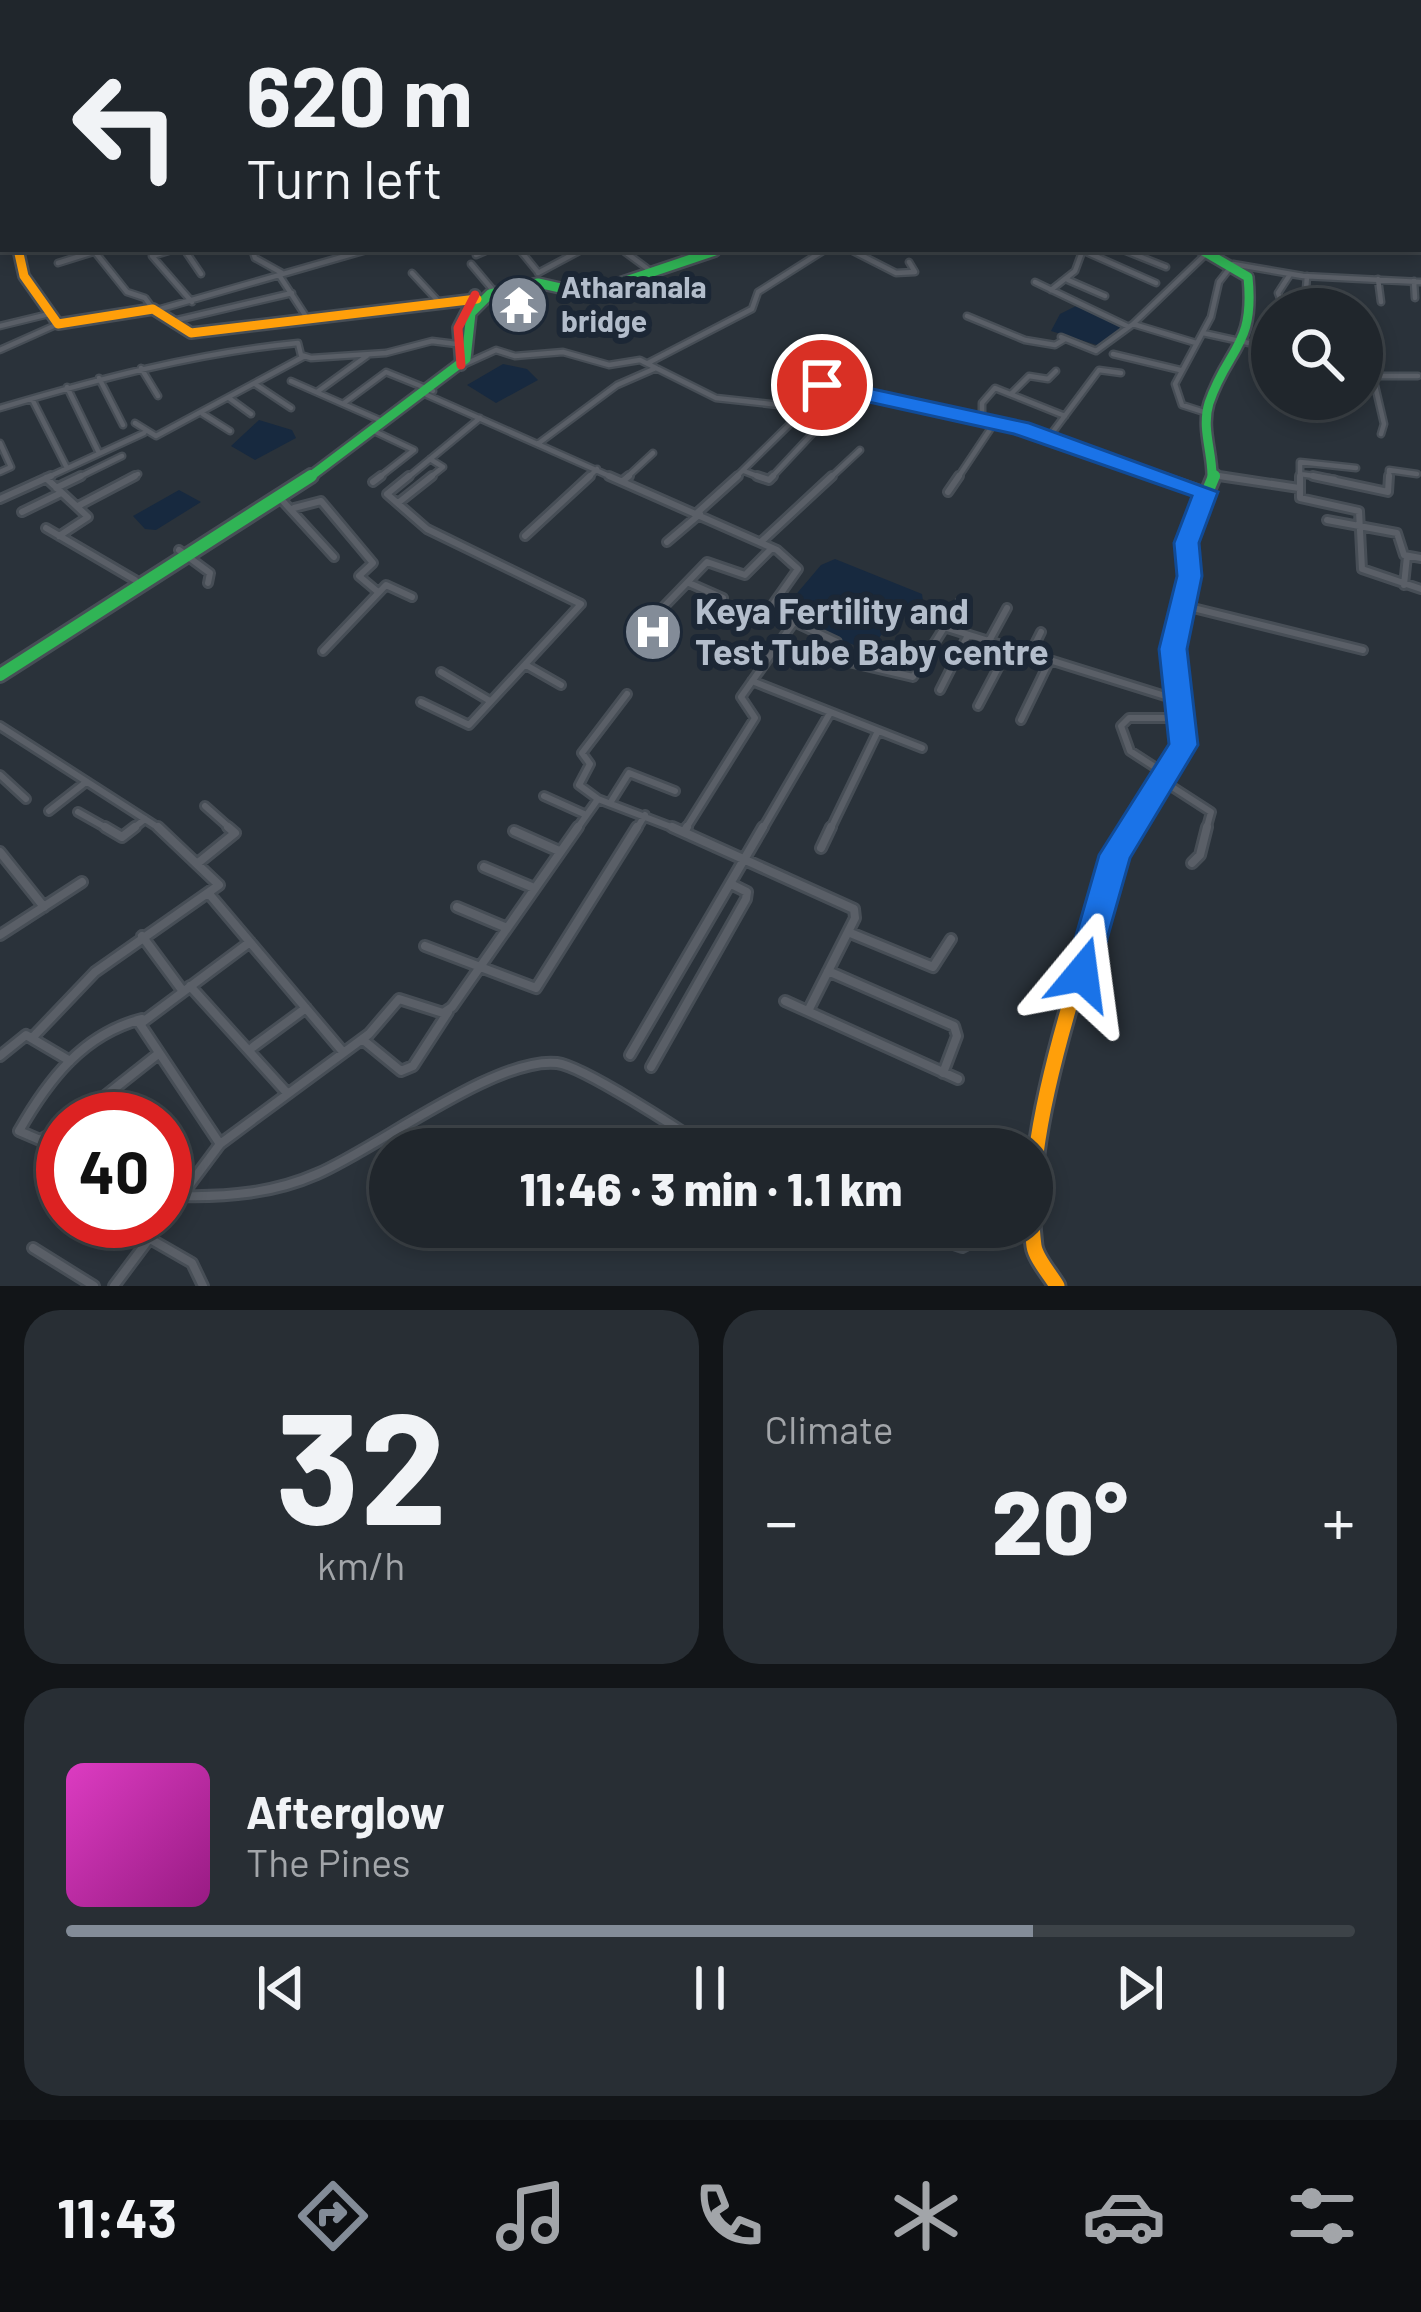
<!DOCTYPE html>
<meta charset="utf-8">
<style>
body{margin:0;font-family:Barlow,sans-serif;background:#282e34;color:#f1f3f6;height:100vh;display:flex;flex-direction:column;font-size:45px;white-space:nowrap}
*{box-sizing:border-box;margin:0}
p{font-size:39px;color:#a2a5a9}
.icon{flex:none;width:66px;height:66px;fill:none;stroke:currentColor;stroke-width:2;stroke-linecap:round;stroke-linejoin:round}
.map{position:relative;height:1286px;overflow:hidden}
.sheet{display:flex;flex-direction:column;gap:24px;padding:24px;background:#121518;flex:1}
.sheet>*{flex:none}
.banner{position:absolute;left:0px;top:0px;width:1422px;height:252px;box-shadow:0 6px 18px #0003,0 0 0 3px #3d4348;background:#20262c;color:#f1f3f6;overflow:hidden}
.controls{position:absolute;left:1251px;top:288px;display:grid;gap:24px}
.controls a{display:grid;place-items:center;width:132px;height:132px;border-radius:50%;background:#20262c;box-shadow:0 6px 18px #0003,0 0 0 3px #3d4348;font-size:60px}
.speed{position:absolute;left:36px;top:1092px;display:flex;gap:24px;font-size:60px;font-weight:700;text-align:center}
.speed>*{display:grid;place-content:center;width:156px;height:156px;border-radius:50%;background:#20262c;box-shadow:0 6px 18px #0003,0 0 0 3px #3d4348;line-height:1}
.speed .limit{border:18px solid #d22;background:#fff;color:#111}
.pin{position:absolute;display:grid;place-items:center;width:102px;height:102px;color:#fff;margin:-51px;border:6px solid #fff;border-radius:50%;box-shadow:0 3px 12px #0007}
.me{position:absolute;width:132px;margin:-66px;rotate:16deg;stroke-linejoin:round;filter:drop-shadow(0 0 9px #0008)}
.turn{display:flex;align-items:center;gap:42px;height:252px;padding:0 48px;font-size:54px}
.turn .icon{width:156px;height:156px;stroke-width:2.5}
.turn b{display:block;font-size:84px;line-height:102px}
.big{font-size:90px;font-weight:800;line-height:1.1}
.sheet .card{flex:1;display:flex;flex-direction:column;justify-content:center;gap:18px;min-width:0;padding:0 42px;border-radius:36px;background:#282e34}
.sheet .dial{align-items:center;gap:0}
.dial b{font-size:156px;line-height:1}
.song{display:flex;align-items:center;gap:36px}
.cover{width:144px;height:144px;border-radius:18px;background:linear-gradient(135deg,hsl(310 70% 55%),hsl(310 70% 35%))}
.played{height:12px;border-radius:6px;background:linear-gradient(90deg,#838c98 75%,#3d4348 75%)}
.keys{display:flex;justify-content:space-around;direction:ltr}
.heat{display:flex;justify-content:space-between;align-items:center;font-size:66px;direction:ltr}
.sheet .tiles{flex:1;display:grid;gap:24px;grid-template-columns:1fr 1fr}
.card:last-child{grid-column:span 2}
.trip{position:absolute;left:369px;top:1128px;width:684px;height:120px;border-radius:60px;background:#20262c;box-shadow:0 6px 18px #0003,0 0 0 3px #3d4348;font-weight:800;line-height:120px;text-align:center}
.tabs{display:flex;height:192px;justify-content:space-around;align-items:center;background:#0d0f12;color:#a2a5a9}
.tabs .icon{width:84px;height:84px}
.tabs .current{color:#838c98}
.tabs b{font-size:54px;color:#f1f3f6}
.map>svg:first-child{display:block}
</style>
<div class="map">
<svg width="1421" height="1286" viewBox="0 0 1421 1286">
<rect width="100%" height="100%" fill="#2a323a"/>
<path fill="#17293f" d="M1076 306 1129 329 1107 348 1051 331 1060 314Z
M503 364 527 369 538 380 496 403 467 385Z
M259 420 292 430 296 438 255 460 231 446Z
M179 490 201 502 156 530 145 529 133 516Z
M835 559 922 594 924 608 895 618 874 644 861 648 786 617 782 611 821 565Z"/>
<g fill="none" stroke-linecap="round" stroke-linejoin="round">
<g stroke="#474e56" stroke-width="6">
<path id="street-far3" d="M945 0 950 3
M1028 0 1034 3
M1088 0 1097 3
M1351 0 1361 3
M1399 0 1408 3
M0 3 24 0
M116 3 150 0
M246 3 281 0
M839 3 854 0
M957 3 973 0
M1047 3 1065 0"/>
</g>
<g stroke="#474e56" stroke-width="9">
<path id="street-far2" d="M175 249 152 256 192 302
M184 249 201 274
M252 249 255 258 282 273
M519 249 537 271
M621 249 648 269
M849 249 896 273 915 272 909 262
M1061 249H1110
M1121 249 1166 267
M95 252 127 292 145 298 153 309
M1086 252 1156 283
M476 255 490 249
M58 263 103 249
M471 264 492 289
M412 273 437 300
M538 273 583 249
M279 275 307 318
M1307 276 1306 289 1318 303
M1378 279 1381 302
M1068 280 1105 296
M1414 281 1415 298
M1035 282 1127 326
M1051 290 1075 271 1082 252
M1284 309 1278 293 1289 276
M157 310 370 249
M967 316 1025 340 1055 345 1065 339
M173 321 292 293
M1133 324 1207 253
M0 326 49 314
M1203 333 1272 348
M1061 337 1096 351 1133 324 1196 343
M0 350 58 324
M1113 354 1180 370
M648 363 752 309 758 292 826 249
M463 365 496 350 515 356 563 352 609 365 640 360 716 398 797 407 809 387 822 385 1021 428 1168 479
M141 368 158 396
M1362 376H1418
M1373 377 1384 424 1381 434
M99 378 123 425
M291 381 384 422
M255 384 291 408
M67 387 99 453
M317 392 368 355
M1011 394 1029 376 1048 379 1056 371
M427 395 616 479
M229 398 251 414
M32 399 67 468
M344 403 386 372 433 391
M0 408C98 379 196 353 298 343L301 355 311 358 386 353 432 341 456 344
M1207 413 1182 405 1175 384 1211 317 1219 282 1233 264 1303 276 1421 282
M203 414 230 431
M982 419V403L995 388 1065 416
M135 423 156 436 303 357
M376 432 414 450 377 479
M1049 437 1099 370 1121 373
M0 443 11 467 0 472
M539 443 617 385 656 368
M744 471 765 479
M1300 474 1335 479
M1214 475 1238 479
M44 479 144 433
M75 479 122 456
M129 479 138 474
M406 479 480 418
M428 479 443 467 430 459
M587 479 597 469
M625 479 653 453
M734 479 794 420 793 408
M770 479 813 433
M829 479 860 450
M957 479 995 422
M1300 479V462L1356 468
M1389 479V470L1417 474"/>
</g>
<g stroke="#474e56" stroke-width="12">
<path id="street-far1" d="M409 476 387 494 427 529 581 604 469 725 421 702
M609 476 777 550 798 569 769 610 837 642 840 660 913 677 961 601
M757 476 769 480 773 476
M1159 476 1206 492
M1219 476 1299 488
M1300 476V498L1359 511 1362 569 1421 589
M1313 476 1388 492 1389 476
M46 478 88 517 59 536
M624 480 629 476
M373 482 381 476
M56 488 81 476
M948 492 959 476
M280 498 334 557
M0 499 51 476
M398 503 432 476
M78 506 135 476
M294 508 321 501 373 563 359 576 378 592
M22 512 61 493
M697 513 738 476
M1327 520 1397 533 1404 555 1421 558
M46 528 135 580
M525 536 590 476
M762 541 832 476
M667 542 700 514
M179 550 210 573 208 583
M689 583 723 598
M1404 585 1407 556
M1185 606 1363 650
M649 622 707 562 745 575 772 548
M947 628 1178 700
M989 641 1007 608
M323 651 386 585 412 597
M1030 654 1041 632
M526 665 561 685
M441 672 490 701
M752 681 922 748
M940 690 968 635
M978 706 1009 647
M1021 720 1050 660
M0 726 162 830
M1164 773 1130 751 1121 726 1129 718H1178
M0 775 26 799
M1163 781 1211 812 1206 830
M544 796 584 814
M598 799 579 785 590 764 582 753 627 694
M612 800 629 773 675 791
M205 806 232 830
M49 811 86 782
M78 812 110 830
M131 830 145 819
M576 830 598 799 679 830
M636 830 645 815
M685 830 755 718 741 697 794 622
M762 830 830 713
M830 830 878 731"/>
</g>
<g stroke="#474e56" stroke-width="14">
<path id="street" d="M105 827 122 837 135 827
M672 827 854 909 855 918 808 1011
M514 831 559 851
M684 832 687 827
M821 848 831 827
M0 852 44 907
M198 863 235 833 228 827
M1192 863 1200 855 1207 827
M484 867 534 888
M210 895 343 1052
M457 907 507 928
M848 932 933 967 951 939
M0 935 82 882
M142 936 182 990
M425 946 536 988 637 827
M828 971 954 1026 957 1036 943 1073
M190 986 287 1093
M785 1001 958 1079
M33 1037 95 972 219 885 158 827
M362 1039 401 1071 413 1066 448 1012
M253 1047 306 1008
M630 1055 763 827
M0 1056 26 1035 70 1061
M651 1067 746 899 747 892 731 884
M76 1119 158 1054
M63 1128 40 1140 19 1131C48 1080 83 1034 142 1019
M220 1144 140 1024 250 942
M182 1196C228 1197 274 1193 317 1174 376 1149 497 1056 557 1063 583 1066 682 1131 708 1149
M904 1227 962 1247 999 1227
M152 1240 192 1263 203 1286
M33 1248 94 1286
M114 1286 220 1144 369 1034 399 999 443 1013 452 1007 578 827"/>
</g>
<g stroke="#474e56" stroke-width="14">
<path id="fast-far1" d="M1200 249 1248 277C1255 347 1228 347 1209 403 1201 429 1213 453 1212 479
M307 479 466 359 471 313 490 294 538 283 587 294 715 251H709"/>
</g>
<g stroke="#474e56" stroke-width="18">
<path id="fast" d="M1189 577 1186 543 1214 476
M0 675 311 476"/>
</g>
<g stroke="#474e56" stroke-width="14">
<path id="slow-far2" d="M18 249 24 276 58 324 153 309 191 333 477 299"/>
</g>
<g stroke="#474e56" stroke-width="18">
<path id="slow-far1" d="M1130 830 1183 745 1173 667 1189 577"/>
</g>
<g stroke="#474e56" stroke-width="21">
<path id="slow" d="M1057 1286C1050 1274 1036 1259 1034 1246 1019 1135 1084 964 1115 855L1132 827"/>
</g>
<g stroke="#474e56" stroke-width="10">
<path id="jam-far1" d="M800 0 804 3"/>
</g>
<g stroke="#474e56" stroke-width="14">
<path id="jam" d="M461 365 458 328 475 295"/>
</g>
<use href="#street-far3" stroke="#5a5f67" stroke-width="3"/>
<use href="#street-far2" stroke="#5a5f67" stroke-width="4.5"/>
<use href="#street-far1" stroke="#5a5f67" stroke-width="6"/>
<use href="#street" stroke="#5a5f67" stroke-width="8"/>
<use href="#fast-far1" stroke="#30b455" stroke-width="9"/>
<use href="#fast" stroke="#30b455" stroke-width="12"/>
<use href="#slow-far2" stroke="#ff9f0a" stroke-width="9"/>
<use href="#slow-far1" stroke="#ff9f0a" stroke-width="12"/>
<use href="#slow" stroke="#ff9f0a" stroke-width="15"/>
<use href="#jam-far1" stroke="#e5322d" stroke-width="8"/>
<use href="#jam" stroke="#e5322d" stroke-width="9"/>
</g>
<path fill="#1a73e8" stroke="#114b97" stroke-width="3" d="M822 378 1029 423 1218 492 1199 543 1202 576 1187 649 1198 745 1130 858 1094 985 1082 990 1070 985 1065 974 1099 855 1169 744 1159 649 1177 576 1174 543 1192 496 1014 434 814 390 811 385Z"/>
<defs>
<g id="temple-disc" transform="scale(3)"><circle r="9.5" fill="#838c98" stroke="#1c2735"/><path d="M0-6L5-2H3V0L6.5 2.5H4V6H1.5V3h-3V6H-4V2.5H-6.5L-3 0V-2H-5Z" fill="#fff"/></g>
<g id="hospital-disc" transform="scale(3)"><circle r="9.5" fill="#838c98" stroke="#1c2735"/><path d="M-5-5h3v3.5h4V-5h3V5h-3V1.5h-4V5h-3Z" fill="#fff"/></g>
</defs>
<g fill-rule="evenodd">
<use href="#temple-disc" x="519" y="305"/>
<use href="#hospital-disc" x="653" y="632"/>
</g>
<g text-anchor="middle" stroke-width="12" stroke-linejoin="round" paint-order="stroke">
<g font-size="30" font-weight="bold" fill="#b3bdcb" stroke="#1c2735" text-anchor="start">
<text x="561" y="298">Atharanala<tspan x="561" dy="34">bridge</tspan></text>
</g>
<g font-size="36" font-weight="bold" fill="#b3bdcb" stroke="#1c2735" text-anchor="start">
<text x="695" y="624">Keya Fertility and<tspan x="695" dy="41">Test Tube Baby centre</tspan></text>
</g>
</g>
</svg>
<div class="controls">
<a><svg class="icon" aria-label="search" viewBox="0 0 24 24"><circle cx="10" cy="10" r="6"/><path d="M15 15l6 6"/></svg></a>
</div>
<div class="speed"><div class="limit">40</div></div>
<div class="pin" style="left:822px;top:385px;background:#d93025"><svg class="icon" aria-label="arrive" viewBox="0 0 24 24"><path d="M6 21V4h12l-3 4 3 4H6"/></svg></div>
<svg class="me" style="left:1082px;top:974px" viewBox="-20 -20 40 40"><path d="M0-17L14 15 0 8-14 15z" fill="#1a73e8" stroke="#fff" stroke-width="4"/></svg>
<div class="trip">11:46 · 3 min · 1.1 km</div>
<div class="banner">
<div class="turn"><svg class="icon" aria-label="left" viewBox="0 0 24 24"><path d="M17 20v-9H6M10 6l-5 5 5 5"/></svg><div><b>620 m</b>Turn left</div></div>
</div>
</div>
<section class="sheet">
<div class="tiles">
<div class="card dial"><b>32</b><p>km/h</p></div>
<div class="card"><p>Climate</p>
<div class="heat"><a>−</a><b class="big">20°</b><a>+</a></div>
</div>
<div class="card">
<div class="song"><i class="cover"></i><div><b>Afterglow</b><p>The Pines</p></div></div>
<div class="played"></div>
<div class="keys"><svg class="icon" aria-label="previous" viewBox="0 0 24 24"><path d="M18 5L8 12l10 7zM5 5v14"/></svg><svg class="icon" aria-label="pause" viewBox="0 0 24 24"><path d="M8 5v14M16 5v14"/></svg><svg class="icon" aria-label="next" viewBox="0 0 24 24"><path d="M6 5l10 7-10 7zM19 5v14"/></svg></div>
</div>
</div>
</section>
<nav class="tabs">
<b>11:43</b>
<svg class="icon current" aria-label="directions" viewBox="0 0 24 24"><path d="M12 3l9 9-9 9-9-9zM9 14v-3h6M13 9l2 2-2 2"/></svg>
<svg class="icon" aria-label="music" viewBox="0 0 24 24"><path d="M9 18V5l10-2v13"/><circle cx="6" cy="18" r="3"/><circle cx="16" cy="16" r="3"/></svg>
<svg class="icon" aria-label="phone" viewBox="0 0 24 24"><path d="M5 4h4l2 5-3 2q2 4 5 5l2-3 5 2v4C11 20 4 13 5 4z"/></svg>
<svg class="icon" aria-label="climate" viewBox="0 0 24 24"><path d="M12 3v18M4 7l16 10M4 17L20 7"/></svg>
<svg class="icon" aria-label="car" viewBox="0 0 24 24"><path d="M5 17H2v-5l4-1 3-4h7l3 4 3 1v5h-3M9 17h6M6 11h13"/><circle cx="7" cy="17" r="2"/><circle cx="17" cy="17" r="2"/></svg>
<svg class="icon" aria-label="filters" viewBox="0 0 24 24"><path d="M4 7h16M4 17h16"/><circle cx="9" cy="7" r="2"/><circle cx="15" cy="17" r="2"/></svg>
</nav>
